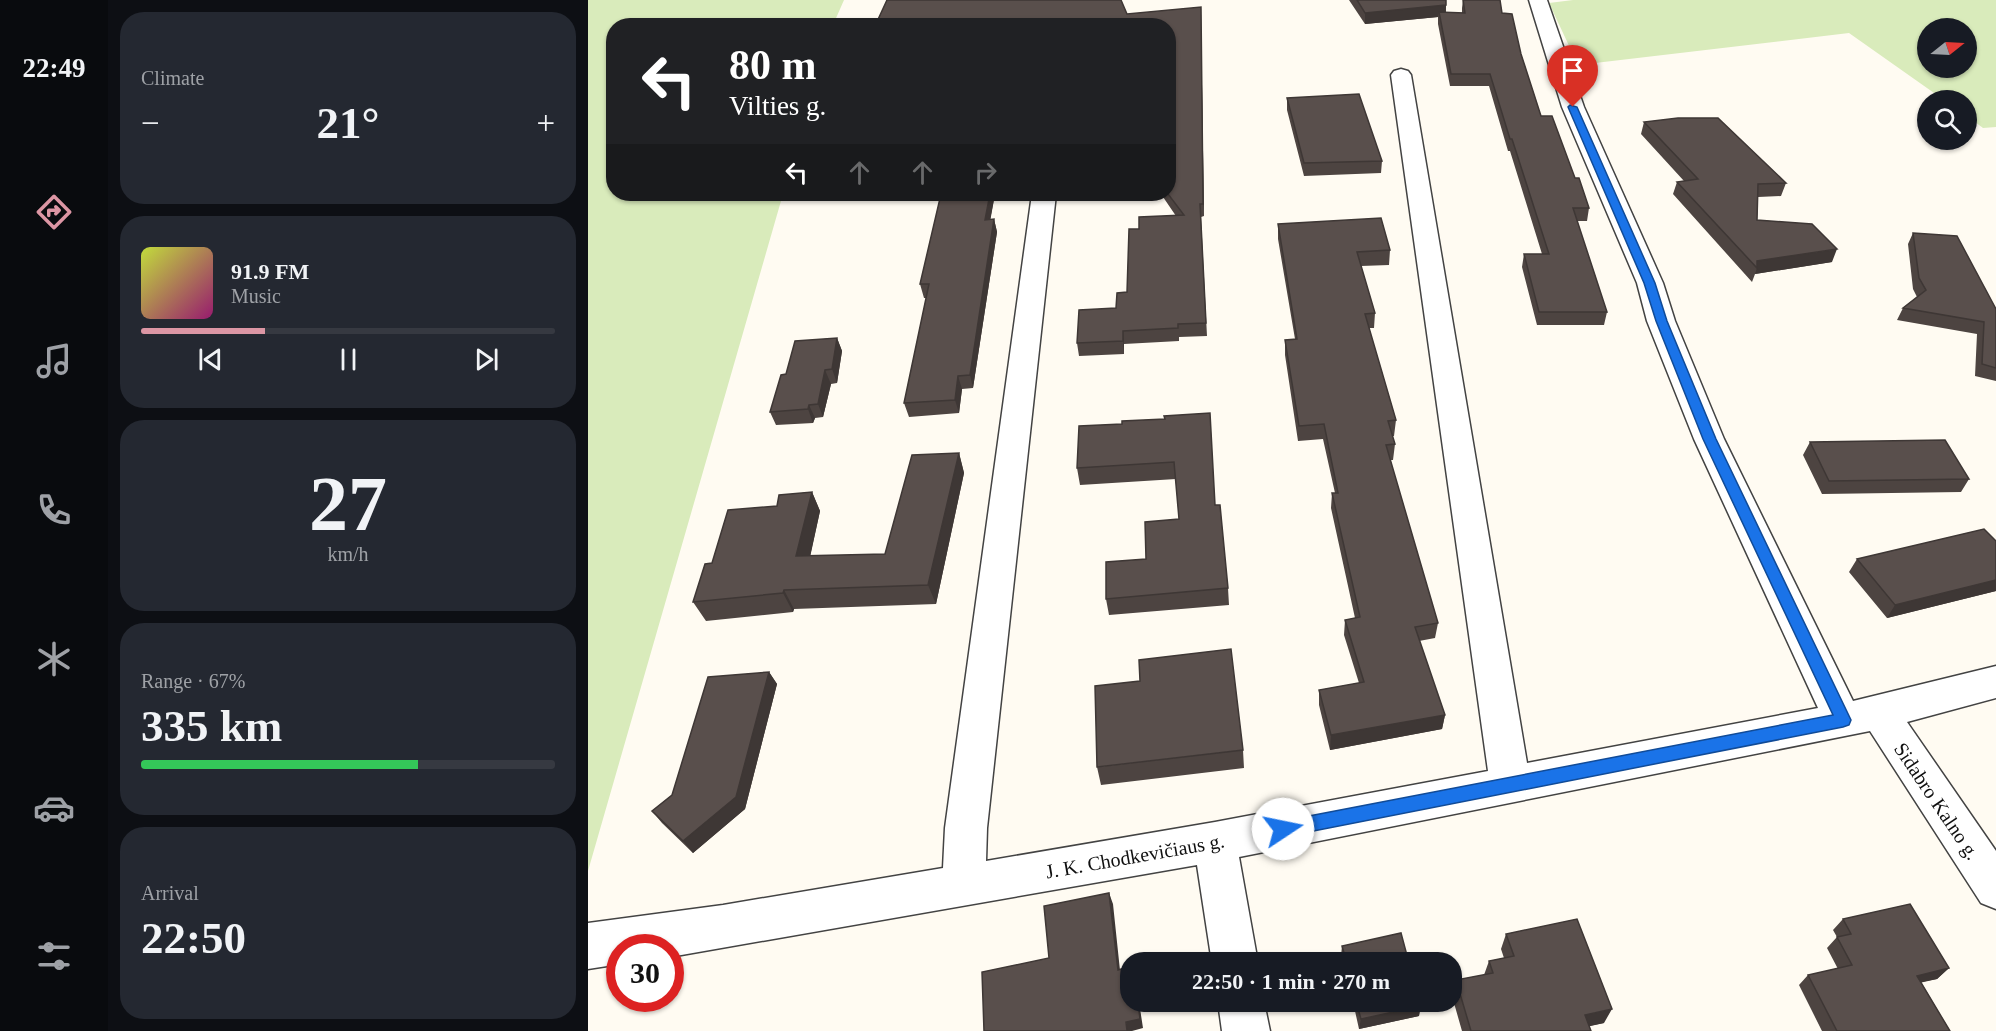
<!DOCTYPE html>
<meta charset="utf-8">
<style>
body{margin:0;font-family:Georgia,serif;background:#242831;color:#f1f3f6;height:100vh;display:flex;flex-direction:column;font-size:22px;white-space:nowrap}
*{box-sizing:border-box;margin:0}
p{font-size:20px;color:#9ea1a6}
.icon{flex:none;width:33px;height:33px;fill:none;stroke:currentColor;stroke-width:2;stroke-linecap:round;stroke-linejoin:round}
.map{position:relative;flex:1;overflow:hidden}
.panel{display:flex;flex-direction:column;gap:12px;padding:12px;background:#0d0f14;width:480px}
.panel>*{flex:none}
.top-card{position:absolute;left:18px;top:18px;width:570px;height:183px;border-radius:24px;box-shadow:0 2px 4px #0004;background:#202124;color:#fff;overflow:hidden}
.needle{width:39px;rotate:72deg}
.fabs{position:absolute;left:1329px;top:18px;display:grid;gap:12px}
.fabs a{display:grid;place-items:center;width:60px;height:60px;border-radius:50%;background:#171b24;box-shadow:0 2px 4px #0004;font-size:30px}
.speed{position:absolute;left:18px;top:934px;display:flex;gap:12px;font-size:30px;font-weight:700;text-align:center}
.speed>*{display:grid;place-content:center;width:78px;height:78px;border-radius:50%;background:#171b24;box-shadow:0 2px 4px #0004;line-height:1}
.speed .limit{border:9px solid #d22;background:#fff;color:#111}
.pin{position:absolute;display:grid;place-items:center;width:51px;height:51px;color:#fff;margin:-62px -26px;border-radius:50% 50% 50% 0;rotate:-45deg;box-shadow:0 0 6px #0007}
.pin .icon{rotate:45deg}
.me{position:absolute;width:66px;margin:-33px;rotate:79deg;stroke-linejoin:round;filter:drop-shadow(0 0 4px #0008)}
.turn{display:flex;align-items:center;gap:21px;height:126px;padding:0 24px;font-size:27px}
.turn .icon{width:78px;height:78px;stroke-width:2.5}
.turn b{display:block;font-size:42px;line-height:51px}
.lanes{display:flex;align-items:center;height:57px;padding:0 24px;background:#0003;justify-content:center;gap:30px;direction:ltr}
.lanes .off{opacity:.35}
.big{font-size:45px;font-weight:800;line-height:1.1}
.panel .widget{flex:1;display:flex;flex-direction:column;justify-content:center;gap:9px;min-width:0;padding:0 21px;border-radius:24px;background:#242831}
.panel .dial{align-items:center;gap:0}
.dial b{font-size:78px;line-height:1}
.song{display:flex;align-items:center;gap:18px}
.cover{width:72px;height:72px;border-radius:9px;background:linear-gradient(135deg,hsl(70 70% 55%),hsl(320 70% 35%))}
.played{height:6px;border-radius:3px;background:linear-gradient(90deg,#dc96a4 30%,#363941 30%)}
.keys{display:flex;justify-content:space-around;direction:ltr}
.heat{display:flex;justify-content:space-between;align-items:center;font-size:33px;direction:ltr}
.charge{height:9px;border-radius:4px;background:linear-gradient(90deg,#34c759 67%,#363941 0)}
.trip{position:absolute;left:532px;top:952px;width:342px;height:60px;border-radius:24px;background:#171b24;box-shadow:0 2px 4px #0004;font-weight:800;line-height:60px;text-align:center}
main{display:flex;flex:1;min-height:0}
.tabs{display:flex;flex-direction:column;width:108px;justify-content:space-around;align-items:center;background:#090b0e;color:#9ea1a6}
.tabs .icon{width:42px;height:42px}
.tabs .selected{color:#dc96a4}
.tabs b{font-size:27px;color:#f1f3f6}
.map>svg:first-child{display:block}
</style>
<main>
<nav class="tabs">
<b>22:49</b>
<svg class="icon selected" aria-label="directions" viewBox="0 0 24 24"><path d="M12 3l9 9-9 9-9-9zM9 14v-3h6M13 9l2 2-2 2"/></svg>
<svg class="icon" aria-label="music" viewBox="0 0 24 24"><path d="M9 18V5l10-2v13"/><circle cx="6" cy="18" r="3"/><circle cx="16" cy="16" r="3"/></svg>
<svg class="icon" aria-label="phone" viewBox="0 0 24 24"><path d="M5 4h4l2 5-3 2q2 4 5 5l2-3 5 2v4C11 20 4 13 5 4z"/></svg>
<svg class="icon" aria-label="climate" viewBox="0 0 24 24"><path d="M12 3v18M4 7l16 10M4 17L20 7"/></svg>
<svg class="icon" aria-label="car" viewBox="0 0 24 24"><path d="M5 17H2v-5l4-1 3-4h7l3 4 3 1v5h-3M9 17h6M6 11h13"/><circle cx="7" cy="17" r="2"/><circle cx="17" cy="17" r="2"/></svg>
<svg class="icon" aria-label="filters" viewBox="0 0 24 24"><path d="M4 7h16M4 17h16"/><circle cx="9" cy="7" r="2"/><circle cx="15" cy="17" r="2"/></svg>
</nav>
<section class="panel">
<div class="widget"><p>Climate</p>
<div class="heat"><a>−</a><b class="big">21°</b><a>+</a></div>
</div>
<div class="widget">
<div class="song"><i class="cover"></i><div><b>91.9 FM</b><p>Music</p></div></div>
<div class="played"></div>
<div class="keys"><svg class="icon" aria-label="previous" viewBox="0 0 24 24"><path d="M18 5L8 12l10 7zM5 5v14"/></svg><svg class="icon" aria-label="pause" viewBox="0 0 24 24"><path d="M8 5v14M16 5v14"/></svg><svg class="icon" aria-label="next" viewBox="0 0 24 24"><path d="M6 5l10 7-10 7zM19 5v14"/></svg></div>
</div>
<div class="widget dial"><b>27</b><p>km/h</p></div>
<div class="widget"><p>Range · 67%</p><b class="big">335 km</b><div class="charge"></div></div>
<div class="widget"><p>Arrival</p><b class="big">22:50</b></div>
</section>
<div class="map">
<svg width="1408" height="1031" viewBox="0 0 1408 1031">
<rect width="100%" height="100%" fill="#fffbf2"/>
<path fill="#d9ebbb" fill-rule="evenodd" d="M0 0H256L245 25 26 26V194H195L0 871Z
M985 0H1408V127L1395 128 1379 116 1378 100H1356L1261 33 990 65 961 3ZM1340 28H1378V68H1340Z"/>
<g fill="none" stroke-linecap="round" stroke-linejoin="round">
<g stroke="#434343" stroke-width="3">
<path id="street" d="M941 0H959L996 107 1075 283 1087 321 1136 439 1265 701 1408 666V698L1319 722 1408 851V909L1393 903 1282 731 651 857 670 963H624L609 865 82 957V948H32V964L0 969V923L135 905 355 868 357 828 444 194H468L399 828 398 861 627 822 900 771 803 75 806 71 813 69 820 71 823 75 939 763 1230 708 1106 439 1059 321 1049 283 974 107Z
M630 1002H676L682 1031H634Z"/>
</g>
<use href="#street" fill="#fff" fill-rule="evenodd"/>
</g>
<path fill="#4d4441" d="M761 0H858V13H874V8L875 0H912L914 13 933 54 953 116 987 178 1001 208 999 221H989L1019 312 1016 325H949L934 267 936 254H954L922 151H920L901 86H862L850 24V17L777 24Z
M539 14 613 18 616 216 613 217 619 336 591 337V341L536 344V354L491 356 489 343 528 308 539 292 551 229 588 216 573 194H580V26Z
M699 98 794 161 793 173 716 176 699 110Z
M1056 122 1198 183 1193 196 1170 197 1169 220 1244 262 1167 274 1164 282 1085 194 1089 182 1096 181 1053 134Z
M353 194H407L402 220 406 219 409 232 385 388 374 389 371 413 321 417 316 403 338 298H336L332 284Z
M690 224 802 250 801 265 773 266 787 313 786 328H781L808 420 806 436H804L807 444 805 460H802L850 623 847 638 831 641 857 715 854 729 742 750 731 705V690L771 683 756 635 757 620 767 618 743 508 744 493H747L735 439 710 441 697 355V340L707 339 690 239Z
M1325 233 1408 309V381L1387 376 1389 334 1309 320 1315 308 1329 297 1325 289 1320 244Z
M249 338 254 351 249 383 243 384 235 417 227 418 225 423 188 425 182 412 198 374Z
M577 419 627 505 640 588 641 605 521 615 518 599 558 559 591 519 588 479 492 485 489 468 534 424Z
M1222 442 1381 479 1373 492 1234 494 1215 455Z
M371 453 376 473 348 604 206 609 205 612 118 621 105 602 124 563 224 492 232 511 222 556 297 554Z
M1408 541V591L1299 618 1261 572 1269 559Z
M181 672 189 684 157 809 105 853 74 823 64 811 84 795Z
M655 750 656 768 513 785 509 767Z
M1255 919 1361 968 1349 979 1333 982 1362 1031H1234L1211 985 1220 975 1250 969 1239 948 1249 937 1245 930Z
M918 934 1016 1023 1001 1026 1003 1031H874L864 996 868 980 896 975 901 961 916 958 913 949Z
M754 946 821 963H755L753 956Z
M765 1002H832L831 1016 771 1029Z"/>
<path fill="#3e3735" d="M858 5 857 16 851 12 850 17 777 24V13Z
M613 7V18L616 216 615 204Z
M402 194H407L400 233 397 220Z
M406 219 409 232 385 388 382 375Z
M1249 249 1244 262 1167 274 1169 268V261Z
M535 331 536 344V354L535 341Z
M249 338 254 351 249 383 244 369Z
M237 370 243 384 235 417 230 404Z
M370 376 374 389 371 413 367 400Z
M221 405 227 418 225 423 220 409Z
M371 453 376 473 348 604 340 585Z
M224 492 232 511 218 576 208 556Z
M1408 580V591L1299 618 1307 605Z
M196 590 206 609 205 612 195 593Z
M181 672 189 684 157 809 105 853 95 841Z
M857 715 854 729 742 750 743 735Z
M521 893 525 904 533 980 530 970Z
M1361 968 1349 979 1318 986 1329 976Z
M550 1002H551L555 1028 544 1031H539L538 1022Z
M833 1006 831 1016 771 1029 773 1019Z
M1024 1009 1016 1023 989 1029 997 1015Z"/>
<path fill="#594f4c" stroke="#3e3735" stroke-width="1.5" d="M299 0H533L539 14 613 7 615 204H612L618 323 590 324V328L535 331V341L489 343 491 310 528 308 529 293 539 292 541 229H551V217L596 215 580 194V26H287Z
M769 0H858V5L777 13Z
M875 0H912L914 13 924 14 933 54 953 116H964L987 178H991L1001 208H985L1019 312H951L936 254H961L924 139H922L902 74H863L851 12 877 13Z
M771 94 794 161 716 163 699 98Z
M1090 118H1130L1198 183 1170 184 1169 220 1224 224 1249 249 1169 261V268L1089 182 1110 179 1056 122Z
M353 194H402L397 220 406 219 382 375 370 376 367 400 316 403 341 284H332Z
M793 218 802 250 769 252 787 313 777 314 808 420 800 421 807 444 798 445 850 623 827 627 857 715 743 735 731 690 776 682 757 620 772 617 744 493H750L736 424 711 426 697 340 709 339 690 224Z
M1325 233 1369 236 1408 309V368L1394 364 1396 322 1315 308 1338 290 1331 278Z
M249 338 244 369 237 370 230 404 221 405 220 409 182 412 193 375 198 374 207 341Z
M622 413 627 505H632L640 588 518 599V562L558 559 557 522 591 519 586 462 489 468 491 426 534 424V421L577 419 576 416Z
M1357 440 1381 479 1241 481 1222 442Z
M371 453 340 585 196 590 195 593 105 602 117 564 124 563 140 510 189 506 191 495 224 492 208 556 297 554 324 455Z
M1396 529 1408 541V580L1307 605 1269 559Z
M643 649 655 750 509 767 507 686 552 681 551 660Z
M181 672 148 797 95 841 64 811 84 795 120 677Z
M521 893 530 970 543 966V1002H550L552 1019 538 1022 539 1031H396L394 972 461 958 456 906Z
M1322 904 1361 968 1329 976 1362 1031H1249L1220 975 1264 965 1249 937 1263 934 1255 919Z
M989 919 1024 1009 997 1015 1003 1031H883L868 980 905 973 901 961 926 956 918 934Z
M813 933 821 963H759L754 946Z
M768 1002H832L833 1006 773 1019Z"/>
<path fill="#1a73e8" stroke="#114b97" stroke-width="1.5" d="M982 105 989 107 1067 283 1079 321 1128 439 1263 720 1261 725 1255 727 695 837 689 835 687 829 689 824 695 821 1245 715 1115 439 1068 321 1056 283 980 107Z"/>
<g text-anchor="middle" stroke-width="6" stroke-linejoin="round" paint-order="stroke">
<g font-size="20" fill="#101010" stroke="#fff">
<text transform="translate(1349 801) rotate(56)" y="7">Sidabro Kalno g.</text>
<text transform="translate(547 856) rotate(-10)" y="7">J. K. Chodkevičiaus g.</text>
</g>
</g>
</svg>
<div class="fabs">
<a><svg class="needle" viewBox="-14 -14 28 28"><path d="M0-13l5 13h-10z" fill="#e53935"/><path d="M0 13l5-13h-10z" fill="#9ea1a6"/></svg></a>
<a><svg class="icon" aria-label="search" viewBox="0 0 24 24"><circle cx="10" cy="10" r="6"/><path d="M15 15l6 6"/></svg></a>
</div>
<div class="speed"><div class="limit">30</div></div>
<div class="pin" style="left:985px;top:107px;background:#d93025"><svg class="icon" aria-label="arrive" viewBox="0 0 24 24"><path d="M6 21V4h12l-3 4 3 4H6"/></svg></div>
<svg class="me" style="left:695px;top:829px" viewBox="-20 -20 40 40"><circle r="19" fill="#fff"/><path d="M0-13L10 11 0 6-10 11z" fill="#1a73e8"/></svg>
<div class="trip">22:50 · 1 min · 270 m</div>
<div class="top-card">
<div class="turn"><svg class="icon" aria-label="left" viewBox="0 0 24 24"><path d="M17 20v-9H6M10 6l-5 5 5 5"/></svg><div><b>80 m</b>Vilties g.</div></div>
<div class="lanes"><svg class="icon" aria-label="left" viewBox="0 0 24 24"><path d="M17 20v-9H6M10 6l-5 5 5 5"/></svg><svg class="icon off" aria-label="ahead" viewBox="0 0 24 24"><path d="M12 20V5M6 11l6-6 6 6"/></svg><svg class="icon off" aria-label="ahead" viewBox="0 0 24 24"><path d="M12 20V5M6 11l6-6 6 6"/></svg><svg class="icon off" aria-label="right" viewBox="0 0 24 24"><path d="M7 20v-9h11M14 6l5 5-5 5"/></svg></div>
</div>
</div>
</main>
